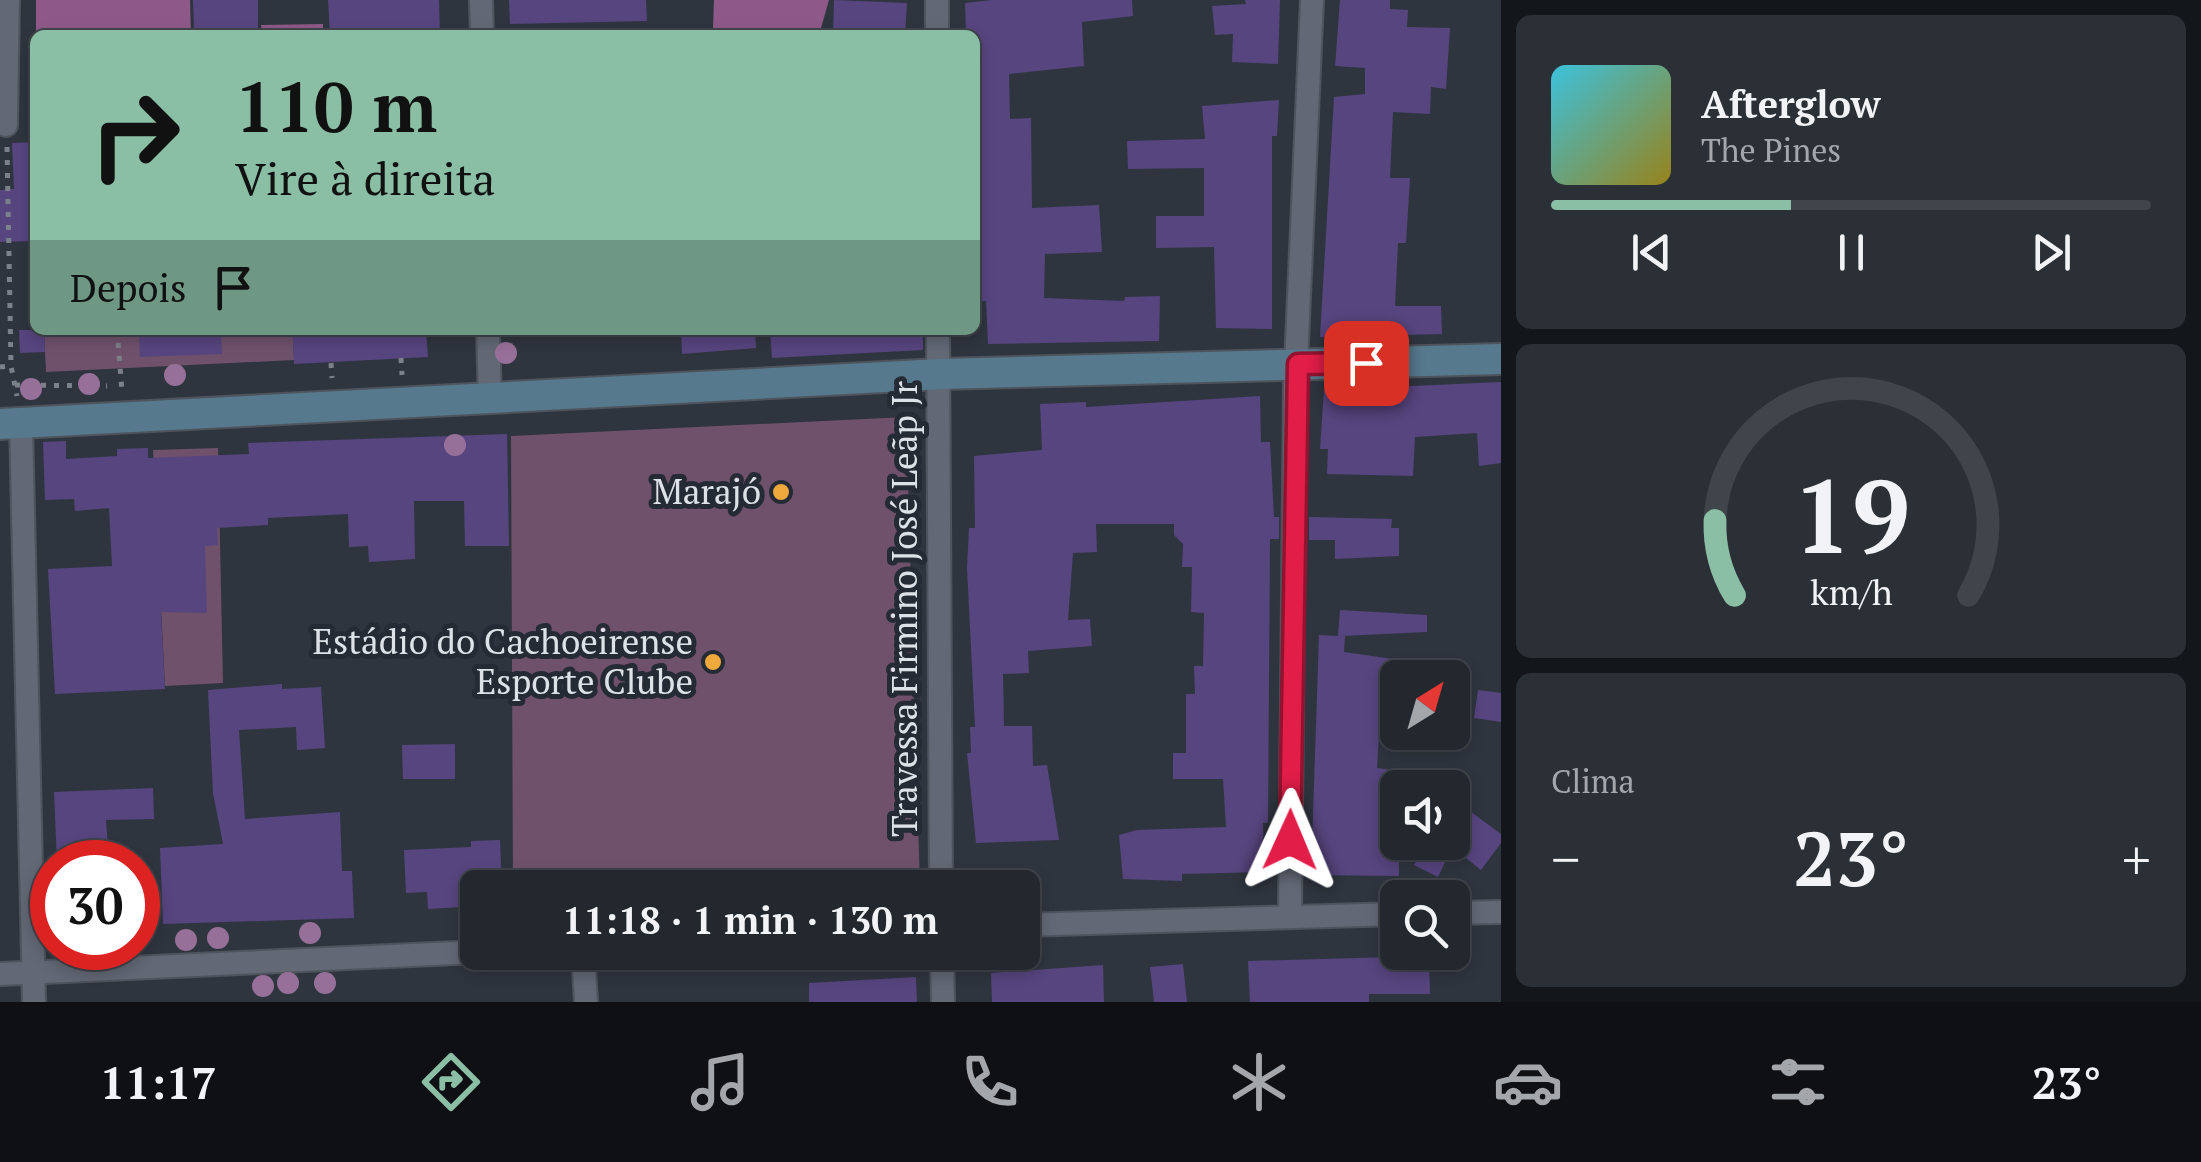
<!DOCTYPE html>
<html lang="pt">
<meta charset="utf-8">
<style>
body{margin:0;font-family:"PT Serif",serif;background:#2b3037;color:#f1f3f6;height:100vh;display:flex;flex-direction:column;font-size:38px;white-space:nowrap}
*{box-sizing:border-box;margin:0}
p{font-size:32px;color:#a3a6aa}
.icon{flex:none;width:55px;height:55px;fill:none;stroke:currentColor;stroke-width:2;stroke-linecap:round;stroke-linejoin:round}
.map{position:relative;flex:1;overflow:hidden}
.sheet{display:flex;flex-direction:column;gap:15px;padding:15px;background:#13161a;width:700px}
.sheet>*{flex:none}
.top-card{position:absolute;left:30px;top:30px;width:950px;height:305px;border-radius:15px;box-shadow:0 5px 15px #0003,0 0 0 2px #40444b;background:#8abfa5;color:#111;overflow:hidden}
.needle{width:65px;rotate:37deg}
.controls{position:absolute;left:1380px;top:660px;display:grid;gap:20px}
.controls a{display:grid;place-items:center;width:90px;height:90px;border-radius:15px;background:#23282f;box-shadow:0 5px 15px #0003,0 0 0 2px #40444b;font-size:50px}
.speed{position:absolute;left:30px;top:840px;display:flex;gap:20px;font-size:50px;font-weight:700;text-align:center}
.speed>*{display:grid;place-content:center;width:130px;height:130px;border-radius:50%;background:#23282f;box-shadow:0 5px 15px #0003,0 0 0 2px #40444b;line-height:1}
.speed .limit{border:15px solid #d22;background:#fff;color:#111}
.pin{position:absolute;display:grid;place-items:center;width:85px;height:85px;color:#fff;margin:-42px;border-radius:20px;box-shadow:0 5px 15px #0006}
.me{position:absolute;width:110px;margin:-55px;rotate:1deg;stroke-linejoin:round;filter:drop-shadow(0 0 8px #0008)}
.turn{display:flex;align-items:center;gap:35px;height:210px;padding:0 40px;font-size:45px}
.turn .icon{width:130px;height:130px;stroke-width:2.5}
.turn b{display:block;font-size:70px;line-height:85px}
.then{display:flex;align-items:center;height:95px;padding:0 40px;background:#0003;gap:20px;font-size:38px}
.big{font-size:75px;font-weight:700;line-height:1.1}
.sheet .card{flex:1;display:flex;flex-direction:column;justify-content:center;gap:15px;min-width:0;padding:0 35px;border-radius:15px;background:#2b3037}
.sheet .dial{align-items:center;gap:0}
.dial svg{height:260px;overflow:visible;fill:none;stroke:#40444b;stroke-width:7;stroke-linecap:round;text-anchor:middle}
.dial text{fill:#f1f3f6;stroke:none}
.song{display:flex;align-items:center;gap:30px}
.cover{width:120px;height:120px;border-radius:15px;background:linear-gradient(135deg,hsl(190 70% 55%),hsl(50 70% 35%))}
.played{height:10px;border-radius:5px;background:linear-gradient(90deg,#8abfa5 40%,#40444b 40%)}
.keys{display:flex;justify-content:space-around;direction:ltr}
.heat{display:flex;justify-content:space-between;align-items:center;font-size:55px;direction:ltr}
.trip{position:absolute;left:460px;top:870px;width:580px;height:100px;border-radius:15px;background:#23282f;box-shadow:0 5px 15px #0003,0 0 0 2px #40444b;font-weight:700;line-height:100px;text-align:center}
.dock{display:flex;height:160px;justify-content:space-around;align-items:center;background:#0e1013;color:#a3a6aa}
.dock .icon{width:70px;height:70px}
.dock .active{color:#8abfa5}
.dock b{font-size:45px;color:#f1f3f6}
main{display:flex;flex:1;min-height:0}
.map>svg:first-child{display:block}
</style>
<main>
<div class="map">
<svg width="1501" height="1002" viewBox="0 0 1501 1002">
<rect width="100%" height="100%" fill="#2f353f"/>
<path fill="#6f516b" d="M44 330H293L294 360 46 372Z
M906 417 920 887H513L511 436Z
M218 448 223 683 165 686 153 450Z"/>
<path fill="#8e5988" d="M36 0H190L191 35H262L261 25 323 24V35H36Z
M714 0H829L819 35H598L650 28H713Z"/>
<path fill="#57457f" d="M193 0H258V31L194 32Z
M328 0H439L440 35H330Z
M509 0H646L647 21 510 24Z
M834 0 907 3 905 35H833Z
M992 0H1132L1133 16 1082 22 1084 66 1009 74 1010 119 1031 118 1032 208 1099 205 1102 252 1045 254 1044 298 1124 301 1125 297 1160 296 1159 341 988 344 986 301 975 302V35H966L965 3Z
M1245 0H1280L1278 64 1232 62 1233 34 1215 35 1212 6 1246 4Z
M1340 0H1390V9L1408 10 1407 27 1450 28 1446 89 1431 87 1430 114 1393 112 1390 178H1410L1406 243H1398L1395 306H1441L1442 334 1320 337 1334 97 1365 94V68L1335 66Z
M1279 100 1277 136H1272V329L1216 328 1214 247 1156 248V216H1204V168L1128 169 1127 141 1205 139 1202 106Z
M35 142V241L0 242V190L14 189 12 143Z
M19 330H44L45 352 20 353Z
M139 330H221L222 354 140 357Z
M359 330H426L428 357 294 364 293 336 360 334Z
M681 330H755L756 348 682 354Z
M770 330H923V350L772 358Z
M1501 382V463L1479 466 1477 433 1415 437 1413 476 1327 474 1328 449H1320L1324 390Z
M1260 396 1261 442H1270L1274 517H1279V539H1270L1268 823H1263L1264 872 1182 874V881L1123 879 1119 835 1137 830 1226 827 1223 779H1173V753H1186V694H1195L1194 666H1203L1204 613 1191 612 1192 567H1182L1183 544 1174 535V524H1096L1097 552 1073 553 1068 620 1090 619 1092 646 1028 651 1029 673 1003 674 1004 726H1032L1033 766 1047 765 1059 840 976 843 967 753H971L970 727H975L967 568 969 528H975L974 456 1042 450 1040 404 1086 402V407Z
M507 434 509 546H465L464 501H414L415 559 369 562 368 546 349 547 348 514 268 518V525L217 528 218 545 205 546 207 613 161 612 165 689 55 694 48 569 112 566 109 508 75 511 74 499 45 500 43 442 66 441V459L117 456V449L148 448V458L249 454 248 443Z
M1309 517 1392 519 1391 528H1399V556L1335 559V540H1309Z
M1340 610 1427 615V632L1341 636H1345L1344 652 1393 659 1387 720 1380 719 1377 768 1398 771 1399 876 1311 875 1319 635 1338 636Z
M282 684V689L321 687 325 748 297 750 296 727 239 730 245 819 340 812 342 871H352L354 918 163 924 160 848 223 844 213 793 208 690Z
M1478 690 1501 693V722L1474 718Z
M455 744V779H403L402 745Z
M153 788 154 819 106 820 109 862H57L54 792Z
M1452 798 1501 834V843L1481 870 1452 847 1438 877 1414 865 1429 842H1452Z
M500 840 502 888H478V906L428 909 427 892 406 893 404 850 471 847V841Z
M1429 956 1430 994H1369V1002H1250L1248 961Z
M1183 964 1187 1002H1154L1150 967Z
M1103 965 1104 1002H992L991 973Z
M916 977 917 1002H809V983Z"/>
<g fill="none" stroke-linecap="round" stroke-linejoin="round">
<g stroke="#4e535c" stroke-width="26">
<path id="street" d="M481 0 482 35
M937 0V35
M6 125 8 0
M488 330 490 401
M938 330 941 888
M21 423 34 1002
M1452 913 1501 912
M1290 915 1295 387 1312 0
M1022 925 1398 914
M583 952 586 1002
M942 952 943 1002
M0 974 478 952"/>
</g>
<g stroke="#4e535c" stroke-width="34">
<path id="secondary" d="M0 424 941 374 1501 359"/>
</g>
<path stroke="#7b8089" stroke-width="5" stroke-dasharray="5 8" stroke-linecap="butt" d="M7 147 11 366 17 396
M117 330 122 391
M401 358 402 375
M331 363 332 378
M0 367 11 366
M15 385 107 386"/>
<use href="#street" stroke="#626874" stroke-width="22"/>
<use href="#secondary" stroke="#56798d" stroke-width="30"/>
</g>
<g fill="#977099">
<circle cx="506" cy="353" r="11"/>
<circle cx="175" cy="375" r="11"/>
<circle cx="89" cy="384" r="11"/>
<circle cx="31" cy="389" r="11"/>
<circle cx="455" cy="445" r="11"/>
<circle cx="310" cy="933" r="11"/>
<circle cx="218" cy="938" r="11"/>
<circle cx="186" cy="940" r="11"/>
<circle cx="288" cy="983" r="11"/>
<circle cx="325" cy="983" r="11"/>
<circle cx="263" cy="986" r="11"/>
</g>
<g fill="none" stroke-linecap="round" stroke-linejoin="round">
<g stroke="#92132f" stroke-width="25">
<path id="route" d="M1290 840 1298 364 1366 363"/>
</g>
<use href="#route" stroke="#e11d48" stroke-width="18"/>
</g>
<g fill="#eea83c" stroke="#252b35" stroke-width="4">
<circle cx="781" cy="492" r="10"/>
<circle cx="713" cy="662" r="10"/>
</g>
<g text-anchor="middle" stroke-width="10" stroke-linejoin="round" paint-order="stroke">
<g font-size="35" fill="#dde1e8" stroke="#252b35" text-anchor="end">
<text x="761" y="504">Marajó</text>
<text x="693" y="654">Estádio do Cachoeirense<tspan x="693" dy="40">Esporte Clube</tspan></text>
</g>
<g font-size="35" fill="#dde1e8" stroke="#252b35">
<text transform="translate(905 609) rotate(-90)" y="12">Travessa Firmino José Leãp Jr</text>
</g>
</g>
</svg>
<div class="controls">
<a><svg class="needle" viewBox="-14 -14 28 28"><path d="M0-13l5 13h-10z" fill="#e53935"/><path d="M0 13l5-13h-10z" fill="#a3a6aa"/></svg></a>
<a><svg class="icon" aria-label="sound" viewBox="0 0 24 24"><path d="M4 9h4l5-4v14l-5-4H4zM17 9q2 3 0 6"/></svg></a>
<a><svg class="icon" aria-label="search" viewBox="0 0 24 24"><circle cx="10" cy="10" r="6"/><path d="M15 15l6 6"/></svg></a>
</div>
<div class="speed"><div class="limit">30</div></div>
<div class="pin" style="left:1366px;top:363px;background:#d93025"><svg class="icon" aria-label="arrive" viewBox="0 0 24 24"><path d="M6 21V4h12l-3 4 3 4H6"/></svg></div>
<svg class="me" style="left:1290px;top:840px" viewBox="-20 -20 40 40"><path d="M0-17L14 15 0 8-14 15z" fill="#e11d48" stroke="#fff" stroke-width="4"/></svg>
<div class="trip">11:18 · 1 min · 130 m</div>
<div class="top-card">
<div class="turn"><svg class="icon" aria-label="right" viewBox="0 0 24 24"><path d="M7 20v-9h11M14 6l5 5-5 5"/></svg><div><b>110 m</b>Vire à direita</div></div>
<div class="then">Depois<svg class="icon" aria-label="arrive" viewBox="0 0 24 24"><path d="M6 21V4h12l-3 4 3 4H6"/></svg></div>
</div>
</div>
<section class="sheet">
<div class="card">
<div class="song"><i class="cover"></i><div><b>Afterglow</b><p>The Pines</p></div></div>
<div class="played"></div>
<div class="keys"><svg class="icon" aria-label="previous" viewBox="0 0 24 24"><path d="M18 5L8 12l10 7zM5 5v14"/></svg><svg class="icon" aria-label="pause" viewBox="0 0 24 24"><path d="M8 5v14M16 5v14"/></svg><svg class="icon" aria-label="next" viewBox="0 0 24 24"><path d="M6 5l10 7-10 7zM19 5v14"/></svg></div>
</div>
<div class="card dial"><svg viewBox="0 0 100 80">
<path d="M14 69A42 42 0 1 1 86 69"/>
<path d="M14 69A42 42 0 0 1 8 46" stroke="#8abfa5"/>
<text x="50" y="56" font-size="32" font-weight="700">19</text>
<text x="50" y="72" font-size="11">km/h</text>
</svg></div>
<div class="card"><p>Clima</p>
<div class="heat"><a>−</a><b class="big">23°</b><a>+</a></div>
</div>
</section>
</main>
<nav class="dock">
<b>11:17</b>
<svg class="icon active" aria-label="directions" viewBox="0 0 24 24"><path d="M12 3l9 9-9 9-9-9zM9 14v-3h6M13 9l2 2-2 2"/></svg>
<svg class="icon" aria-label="music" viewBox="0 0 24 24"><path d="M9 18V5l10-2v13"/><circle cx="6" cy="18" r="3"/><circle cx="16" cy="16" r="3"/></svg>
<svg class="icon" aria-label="phone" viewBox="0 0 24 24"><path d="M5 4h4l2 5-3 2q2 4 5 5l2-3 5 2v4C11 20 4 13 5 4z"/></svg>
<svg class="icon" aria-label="climate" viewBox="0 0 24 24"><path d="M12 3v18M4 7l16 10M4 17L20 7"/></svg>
<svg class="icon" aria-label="car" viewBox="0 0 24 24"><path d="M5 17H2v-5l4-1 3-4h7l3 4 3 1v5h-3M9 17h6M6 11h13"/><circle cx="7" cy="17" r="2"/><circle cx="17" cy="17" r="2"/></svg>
<svg class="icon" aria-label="filters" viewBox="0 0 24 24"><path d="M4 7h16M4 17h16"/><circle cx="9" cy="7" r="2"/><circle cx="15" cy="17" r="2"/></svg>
<b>23°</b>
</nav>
